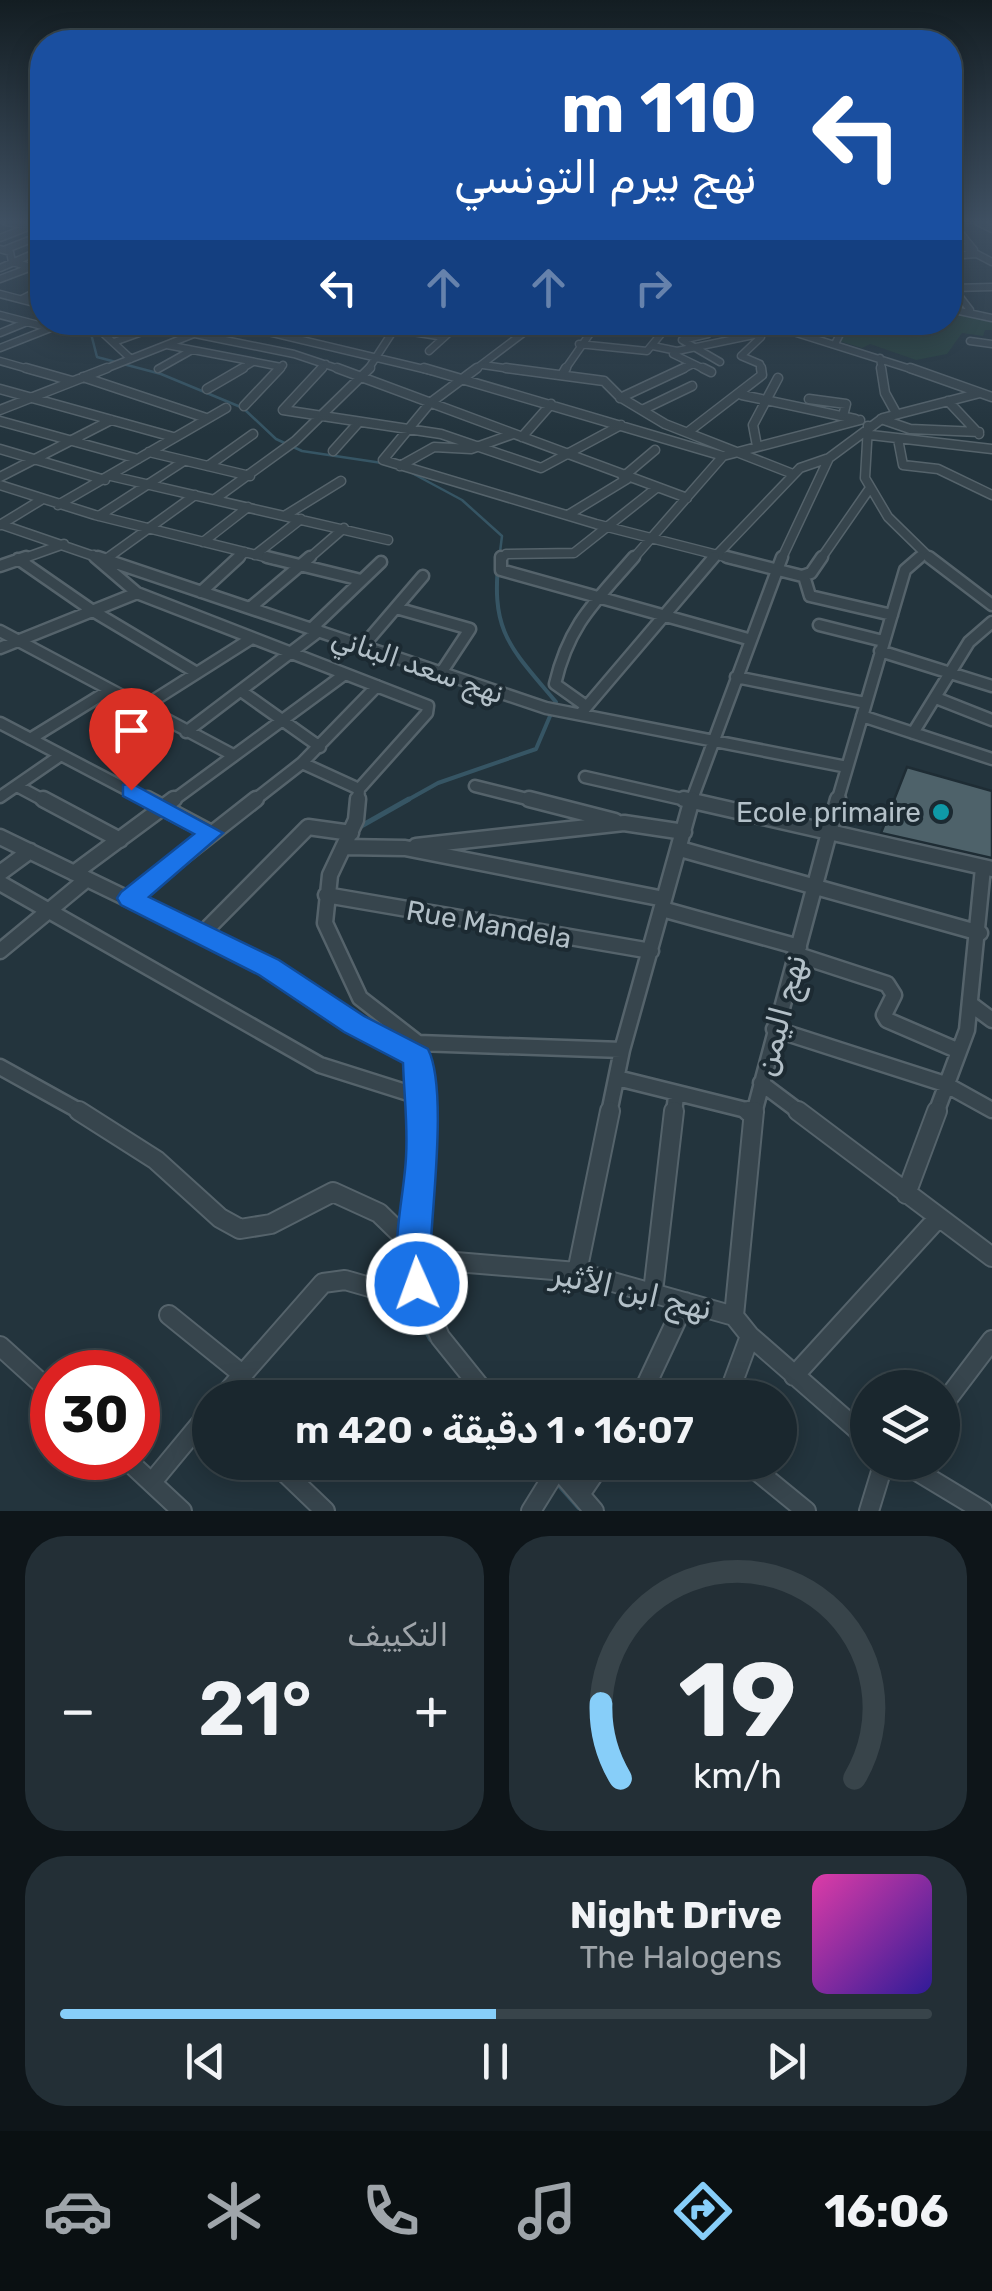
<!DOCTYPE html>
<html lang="ar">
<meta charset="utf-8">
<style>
body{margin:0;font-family:Rubik,Cairo,sans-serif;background:#232f36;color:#f1f3f6;direction:rtl;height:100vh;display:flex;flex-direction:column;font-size:38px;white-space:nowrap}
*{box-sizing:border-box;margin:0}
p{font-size:32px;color:#9fa5aa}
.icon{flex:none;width:55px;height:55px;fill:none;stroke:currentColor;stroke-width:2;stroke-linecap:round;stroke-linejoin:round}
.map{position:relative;height:1511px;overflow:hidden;direction:ltr}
.details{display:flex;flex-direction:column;gap:25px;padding:25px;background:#0e1519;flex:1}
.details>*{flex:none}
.hud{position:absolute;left:30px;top:30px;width:932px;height:305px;border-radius:40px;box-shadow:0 5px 25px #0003,0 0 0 2px #38444a;direction:rtl;background:#1a4fa0;color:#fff;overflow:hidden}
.controls{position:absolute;left:850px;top:1370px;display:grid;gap:20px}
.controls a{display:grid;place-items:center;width:110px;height:110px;border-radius:50%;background:#1a272e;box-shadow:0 5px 25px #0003,0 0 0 2px #38444a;font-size:50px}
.speed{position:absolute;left:30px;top:1350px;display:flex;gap:20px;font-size:50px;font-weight:700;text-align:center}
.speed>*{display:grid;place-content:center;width:130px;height:130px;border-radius:50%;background:#1a272e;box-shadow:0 5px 25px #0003,0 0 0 2px #38444a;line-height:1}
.speed .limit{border:15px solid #d22;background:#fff;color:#111}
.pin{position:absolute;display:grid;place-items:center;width:85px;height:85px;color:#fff;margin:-102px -42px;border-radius:50% 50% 50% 0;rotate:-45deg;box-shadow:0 0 10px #0007}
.pin .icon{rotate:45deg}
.me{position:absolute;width:110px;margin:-55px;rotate:358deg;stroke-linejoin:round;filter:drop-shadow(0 0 8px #0008)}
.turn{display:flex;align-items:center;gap:35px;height:210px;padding:0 40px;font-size:45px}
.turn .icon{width:130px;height:130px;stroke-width:2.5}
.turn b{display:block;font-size:70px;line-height:85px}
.lanes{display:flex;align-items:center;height:95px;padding:0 40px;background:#0003;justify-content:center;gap:50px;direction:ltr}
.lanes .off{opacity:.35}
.big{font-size:75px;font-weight:600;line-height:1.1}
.details .tile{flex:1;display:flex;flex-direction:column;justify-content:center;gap:15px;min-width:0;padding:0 35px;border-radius:40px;background:#232f36}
.details .dial{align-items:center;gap:0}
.dial svg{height:260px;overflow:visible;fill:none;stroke:#38444a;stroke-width:7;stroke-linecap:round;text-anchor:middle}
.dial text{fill:#f1f3f6;stroke:none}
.song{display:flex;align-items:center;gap:30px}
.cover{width:120px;height:120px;border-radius:15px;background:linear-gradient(135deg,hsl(320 70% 55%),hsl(250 70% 35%))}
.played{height:10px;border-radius:5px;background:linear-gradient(90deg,#87cef9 50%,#38444a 50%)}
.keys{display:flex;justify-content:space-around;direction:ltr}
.heat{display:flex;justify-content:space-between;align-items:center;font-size:55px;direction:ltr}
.details .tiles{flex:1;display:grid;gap:25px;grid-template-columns:1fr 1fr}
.tile:last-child{grid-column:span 2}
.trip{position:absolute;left:192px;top:1380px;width:605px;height:100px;border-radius:50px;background:#1a272e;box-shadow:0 5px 25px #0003,0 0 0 2px #38444a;font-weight:600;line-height:100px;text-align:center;direction:rtl}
.menu{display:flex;height:160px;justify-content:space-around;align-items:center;background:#0a1012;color:#9fa5aa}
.menu .icon{width:70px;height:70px}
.menu .active{color:#87cef9}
.menu b{font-size:45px;color:#f1f3f6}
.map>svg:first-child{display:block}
</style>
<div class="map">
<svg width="992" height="1511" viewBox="0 0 992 1511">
<rect width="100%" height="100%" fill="#23343d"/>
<path fill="#26403c" d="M950 313 992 320V330H985L983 336 962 333 947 354 916 360 870 344 862 348 839 341 844 333 887 323 950 322Z"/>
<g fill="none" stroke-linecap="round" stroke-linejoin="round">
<path stroke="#365564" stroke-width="2.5" d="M32 264 42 267
M88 322 97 357 161 374 243 408 276 439 302 451 382 463
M410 472 462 500 502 536 499 560"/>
<path stroke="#365564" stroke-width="4" d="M404 802 438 783 536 749 556 702C510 647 490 632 499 557"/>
<path stroke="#365564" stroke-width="5" d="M356 829 409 799
M410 1059 411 1089"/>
<path stroke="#365564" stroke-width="6" d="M410 1253 412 1284
M415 1308 431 1339
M539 1462 549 1474
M556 1481 579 1507"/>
</g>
<path fill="#4e626a" stroke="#1e2c34" stroke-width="2.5" d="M907 767 992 791V858L881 833Z"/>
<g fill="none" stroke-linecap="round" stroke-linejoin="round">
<g stroke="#55636b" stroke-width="9">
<path id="minor-far4" d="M6 222 31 226
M951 222 974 250
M978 222 992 229
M0 238 41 222
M950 240 992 262
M0 249 10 252 12 262 42 270
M4 250 42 235
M950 256 976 254
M0 268 42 250
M0 279 29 268
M0 294 42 305
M22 299 42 289
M950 309 992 318
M970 310 953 288 992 287
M0 315 50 328
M125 322 103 333 131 359
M185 322 204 330
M226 322 432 371
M350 322 444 337
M470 322 526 332
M717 322 708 334 682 340 720 362
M762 322 917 371
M0 333 27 322
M195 334 294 354 345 371
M761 337 741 356 760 364 761 371
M970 341 992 344
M114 342 170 322
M836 342 841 332 881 322
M579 344 647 351 671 322
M167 345 281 367
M653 346 677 351 673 354 708 371
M0 348 66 322
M429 351 461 322
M677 351 764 333
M880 358 882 371
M0 361 35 371
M483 365 525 371
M158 369 192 350
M100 371 224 322
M238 371 253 362
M278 371 283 365
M320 371 326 364
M367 371 399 322
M473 371 538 322
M564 371 598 322
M679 371 693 364"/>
</g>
<g stroke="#55636b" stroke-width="11">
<path id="minor-far3" d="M26 368 72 381
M322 368 283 410 441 434 541 468 621 425
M337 368 687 498
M424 368 723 456
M477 368 430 403 383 460 596 524 737 560
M506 368 604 381 620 397 665 424 793 474
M703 368 711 372
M881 368 885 393 896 413
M910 368 992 397
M562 375 566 368
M83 377 206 418
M0 389 173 437
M207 389 243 368
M742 395 855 419
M620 398 684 368
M809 399 846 404 843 416
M948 401 979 434
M244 406 280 368
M0 410 107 368
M642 410 692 386
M881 419 910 429 979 432
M0 421 138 459
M868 426 865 478 888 517 932 560
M688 432 762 375 761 368
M871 435 992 449
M522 437 551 404
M898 439 903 465 938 469 992 495
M757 446 753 425 778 378
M0 449 105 480
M333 451 359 422
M149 452 250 476
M208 466 253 434
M400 466 434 447 471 449 513 434
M111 476 388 540
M0 477 111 420
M623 477 655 450
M0 485 95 515 277 560
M215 499 295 441 370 368
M58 505 226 408
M286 515 341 481
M568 515 627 479
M99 516 184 461
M0 524 105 560
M0 525 41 500
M203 542 248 507
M93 555 98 560
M255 555 301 519
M106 559 195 495
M19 560 64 544
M237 560 245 552
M307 560 344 528
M501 560 506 554 574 553 655 489
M632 560 723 456 860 420
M712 560 800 468 829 458
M781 560 829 458 883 418 980 393
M820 560 870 488
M917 560 924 554"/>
</g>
<g stroke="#55636b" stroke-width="15">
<path id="minor-far2" d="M95 557 137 593 428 706 427 713 359 789
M98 557 546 708 847 767
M267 557 361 580
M501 557V570L748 639
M727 557 802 576 811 573 822 557
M929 557 992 605
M18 559 93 611 197 673
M0 566 26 557
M804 576 810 596 892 615
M201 592 239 557
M251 607 310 557
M396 608 470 629 441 673
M819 625 883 641
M312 628 381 562
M0 631 233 755
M363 646 423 576
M0 648 137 593
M880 651 992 686
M736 677 865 703
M241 691 320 747
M936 698 992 720
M586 706 555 684C569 624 595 602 634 557
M140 709 252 638
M582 712 714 557
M862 716 992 759
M0 723 151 802
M186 732 319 631
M913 733 969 642 992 622
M30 739 108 691
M302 763 359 789
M585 777 695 802
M17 786 47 802
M475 786 539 802
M0 797 61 755
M171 802 345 674
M252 802 302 763 377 686
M358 802 359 789
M691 802 782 557
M837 802 905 570 920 557"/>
</g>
<g stroke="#55636b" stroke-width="19">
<path id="minor-far1" d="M43 799 120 840
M147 799 211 833
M358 799 356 820 330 875 325 923 360 998 418 1043
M529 799 615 821
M684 799 992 869
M0 837 269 967 354 1024 417 1057
M416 846 624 823 684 832
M344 847 405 848 664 899
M680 849 980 933
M0 873 30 851
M74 873 174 799
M0 883 320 1065 421 1097
M326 895 651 951
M130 898 256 799
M662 909 799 947
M201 935 308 827 351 833
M0 951 87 879
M795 954 887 984 894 995 884 1015 887 1020 959 1051
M972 1005 992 1020
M774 1029 945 1084 992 1110
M418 1043 421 1113
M418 1043 622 1050
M0 1067 83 1113
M617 1078 754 1112
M761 1083 801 1113
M609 1113 622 1050 692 799
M674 1113 676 1096
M754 1113 838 799
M936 1113 967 1030 983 868"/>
</g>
<g stroke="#55636b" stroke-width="22">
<path id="minor" d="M79 1111 156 1160 220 1218 240 1229 271 1224 333 1192 379 1213 414 1247 444 1261 577 1272 734 1316
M421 1111 420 1287 440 1337 489 1398
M748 1111 754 1112
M754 1111 734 1316 750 1336 868 1439
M798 1111 992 1257
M906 1194 937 1111
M577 1272 610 1111
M653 1292 674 1111
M169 1315 242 1374
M0 1346 52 1393
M794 1376 938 1218
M222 1398 323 1283 345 1280 422 1302
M640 1398 685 1302
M727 1398 750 1336
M942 1406 992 1340
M125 1458 182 1511
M274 1462 325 1511
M552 1462 594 1511
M746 1462 806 1511
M902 1462 983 1511
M152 1482 210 1412
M581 1493 602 1462
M531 1511 557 1469
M869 1511 884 1462"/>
</g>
<use href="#minor-far4" stroke="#37454d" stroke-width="6"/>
<use href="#minor-far3" stroke="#37454d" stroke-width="8"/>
<use href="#minor-far2" stroke="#37454d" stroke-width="10"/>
<use href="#minor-far1" stroke="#37454d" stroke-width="14"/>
<use href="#minor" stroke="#37454d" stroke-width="18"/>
</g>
<linearGradient id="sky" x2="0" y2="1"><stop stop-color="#131d22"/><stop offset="0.51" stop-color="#3f5062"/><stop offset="1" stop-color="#3f5062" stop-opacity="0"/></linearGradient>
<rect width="992" height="434" fill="url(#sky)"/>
<path fill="#1a73e8" stroke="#114b97" stroke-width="2.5" d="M131 783 223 833 149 897 279 960 364 1016 428 1049C447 1086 433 1198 431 1242 430 1261 437 1278 429 1296L417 1301 405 1296C387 1254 404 1201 406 1157 408 1126 404 1094 403 1063L344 1032 259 975 121 905 117 898 121 892 194 834 123 796V785Z"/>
<circle fill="#0f9aa8" stroke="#1c2a32" stroke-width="4" cx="941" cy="812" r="10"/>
<g text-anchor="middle" stroke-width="8" stroke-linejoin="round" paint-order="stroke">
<g font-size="28" fill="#b3c0c8" stroke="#1c2a32">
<text transform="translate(418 665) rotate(19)" y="10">نهج سعد البناني</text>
<text transform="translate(489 924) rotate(10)" y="10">Rue Mandela</text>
</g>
<g font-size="28" fill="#b3c0c8" stroke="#1c2a32" text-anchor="end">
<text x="921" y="822">Ecole primaire</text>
</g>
<g font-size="32" fill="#b3c0c8" stroke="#1c2a32">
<text transform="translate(780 1015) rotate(-75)" y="11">نهج اليمن</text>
<text transform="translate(632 1291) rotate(13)" y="11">نهج ابن الأثير</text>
</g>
</g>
</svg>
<div class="controls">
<a><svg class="icon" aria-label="layers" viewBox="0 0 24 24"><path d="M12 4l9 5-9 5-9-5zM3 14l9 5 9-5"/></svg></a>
</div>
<div class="speed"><div class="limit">30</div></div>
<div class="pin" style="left:131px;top:790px;background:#d93025"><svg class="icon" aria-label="arrive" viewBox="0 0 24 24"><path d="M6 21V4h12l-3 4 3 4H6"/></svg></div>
<svg class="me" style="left:417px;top:1284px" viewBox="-20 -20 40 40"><circle r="17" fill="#1a73e8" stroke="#fff" stroke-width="3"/><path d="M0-11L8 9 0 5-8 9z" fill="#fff"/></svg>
<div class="trip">16:07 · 1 دقيقة · 420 m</div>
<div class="hud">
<div class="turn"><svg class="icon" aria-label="left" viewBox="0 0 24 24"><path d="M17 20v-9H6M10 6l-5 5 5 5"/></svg><div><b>110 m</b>نهج بيرم التونسي</div></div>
<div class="lanes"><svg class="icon" aria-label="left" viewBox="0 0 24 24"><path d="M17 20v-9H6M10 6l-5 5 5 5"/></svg><svg class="icon off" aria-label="ahead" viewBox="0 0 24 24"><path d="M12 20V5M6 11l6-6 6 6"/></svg><svg class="icon off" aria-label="ahead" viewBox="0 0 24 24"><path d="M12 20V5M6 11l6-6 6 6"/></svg><svg class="icon off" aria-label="right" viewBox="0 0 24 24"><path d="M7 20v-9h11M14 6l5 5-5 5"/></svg></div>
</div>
</div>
<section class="details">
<div class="tiles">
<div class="tile dial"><svg viewBox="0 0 100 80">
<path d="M14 69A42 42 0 1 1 86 69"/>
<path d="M14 69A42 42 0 0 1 8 46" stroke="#87cef9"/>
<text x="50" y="56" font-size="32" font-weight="700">19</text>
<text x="50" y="72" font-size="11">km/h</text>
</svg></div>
<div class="tile"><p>التكييف</p>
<div class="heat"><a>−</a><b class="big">21°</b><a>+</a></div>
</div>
<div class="tile">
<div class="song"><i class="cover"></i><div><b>Night Drive</b><p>The Halogens</p></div></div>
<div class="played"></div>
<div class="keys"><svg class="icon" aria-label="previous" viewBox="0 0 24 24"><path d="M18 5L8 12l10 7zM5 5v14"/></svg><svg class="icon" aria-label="pause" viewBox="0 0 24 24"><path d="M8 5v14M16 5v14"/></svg><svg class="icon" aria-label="next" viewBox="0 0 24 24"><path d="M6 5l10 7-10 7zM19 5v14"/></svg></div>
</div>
</div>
</section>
<nav class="menu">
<b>16:06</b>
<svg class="icon active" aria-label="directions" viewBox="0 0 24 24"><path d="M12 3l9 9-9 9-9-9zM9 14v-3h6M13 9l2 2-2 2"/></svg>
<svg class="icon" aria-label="music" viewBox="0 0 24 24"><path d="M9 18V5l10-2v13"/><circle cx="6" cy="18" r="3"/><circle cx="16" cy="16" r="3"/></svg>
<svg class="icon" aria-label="phone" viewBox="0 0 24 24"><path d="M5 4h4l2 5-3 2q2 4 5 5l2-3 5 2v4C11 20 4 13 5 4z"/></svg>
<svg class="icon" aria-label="climate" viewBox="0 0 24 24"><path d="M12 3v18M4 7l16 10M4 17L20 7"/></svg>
<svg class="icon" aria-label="car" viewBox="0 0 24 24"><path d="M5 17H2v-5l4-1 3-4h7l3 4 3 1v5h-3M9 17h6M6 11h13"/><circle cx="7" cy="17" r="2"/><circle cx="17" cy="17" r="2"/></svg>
</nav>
